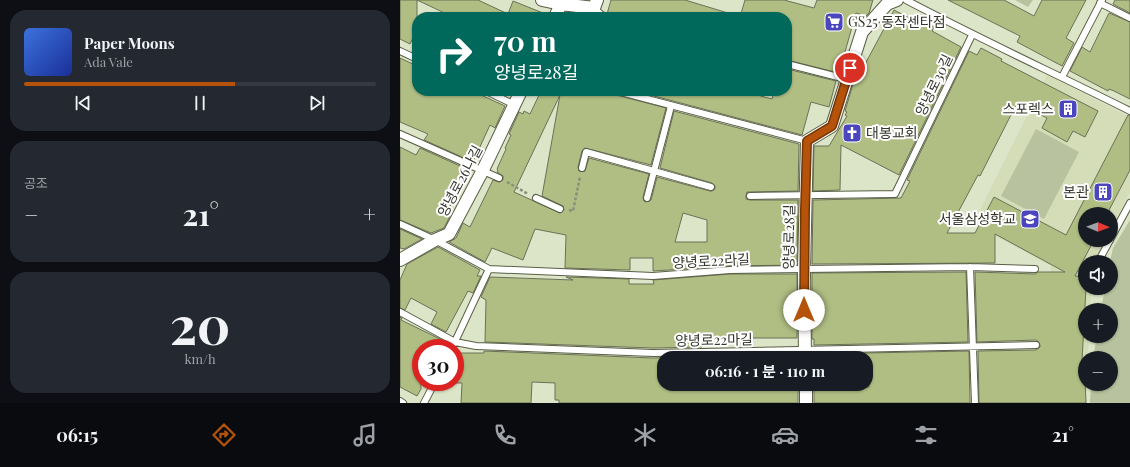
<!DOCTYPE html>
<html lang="ko">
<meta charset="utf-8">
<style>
body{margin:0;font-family:"Playfair Display","Noto Sans KR",serif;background:#242831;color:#f1f3f6;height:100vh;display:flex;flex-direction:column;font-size:15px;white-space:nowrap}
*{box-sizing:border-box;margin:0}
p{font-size:13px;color:#9ea1a6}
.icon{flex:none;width:22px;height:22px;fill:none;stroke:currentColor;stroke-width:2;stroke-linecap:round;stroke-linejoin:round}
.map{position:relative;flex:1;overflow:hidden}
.drawer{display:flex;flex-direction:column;gap:10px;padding:10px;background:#0d0f14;width:400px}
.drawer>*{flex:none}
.banner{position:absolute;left:12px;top:12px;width:380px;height:84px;border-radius:16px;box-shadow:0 1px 3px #0004;background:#00695c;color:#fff;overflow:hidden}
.needle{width:26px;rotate:91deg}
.tools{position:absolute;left:678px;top:207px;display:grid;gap:8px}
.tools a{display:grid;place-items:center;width:40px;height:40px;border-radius:50%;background:#171b24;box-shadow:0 1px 3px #0004;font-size:20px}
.speed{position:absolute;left:12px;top:339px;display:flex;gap:8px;font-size:20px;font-weight:700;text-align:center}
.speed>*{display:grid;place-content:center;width:52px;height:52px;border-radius:50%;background:#171b24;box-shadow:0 1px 3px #0004;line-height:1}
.speed .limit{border:6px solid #d22;background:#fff;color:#111}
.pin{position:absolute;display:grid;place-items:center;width:34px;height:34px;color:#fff;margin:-17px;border:2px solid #fff;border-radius:50%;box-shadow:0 1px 4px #0007}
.me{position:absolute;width:44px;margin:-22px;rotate:0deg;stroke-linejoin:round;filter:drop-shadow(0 0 3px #0008)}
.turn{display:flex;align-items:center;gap:14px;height:84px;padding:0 16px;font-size:18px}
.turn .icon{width:52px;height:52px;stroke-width:2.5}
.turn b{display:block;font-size:28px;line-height:34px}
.big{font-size:30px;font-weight:700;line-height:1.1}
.drawer .widget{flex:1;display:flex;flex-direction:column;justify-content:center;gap:6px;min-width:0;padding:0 14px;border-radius:16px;background:#242831}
.drawer .dial{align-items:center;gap:0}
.dial b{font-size:52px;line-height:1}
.song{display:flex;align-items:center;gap:12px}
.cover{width:48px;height:48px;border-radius:6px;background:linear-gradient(135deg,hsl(220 70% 55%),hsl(230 70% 35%))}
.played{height:4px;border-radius:2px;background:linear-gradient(90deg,#b45309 60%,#363941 60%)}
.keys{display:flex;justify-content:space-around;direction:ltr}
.heat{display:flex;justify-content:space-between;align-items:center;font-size:22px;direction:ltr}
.trip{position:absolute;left:257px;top:351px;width:216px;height:40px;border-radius:16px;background:#171b24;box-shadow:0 1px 3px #0004;font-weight:700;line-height:40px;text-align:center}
.menu{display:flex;height:64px;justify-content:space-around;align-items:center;background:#090b0e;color:#9ea1a6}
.menu .icon{width:28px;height:28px}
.menu .on{color:#b45309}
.menu b{font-size:18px;color:#f1f3f6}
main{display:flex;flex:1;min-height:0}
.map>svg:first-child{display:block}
</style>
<main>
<section class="drawer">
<div class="widget">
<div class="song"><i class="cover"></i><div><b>Paper Moons</b><p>Ada Vale</p></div></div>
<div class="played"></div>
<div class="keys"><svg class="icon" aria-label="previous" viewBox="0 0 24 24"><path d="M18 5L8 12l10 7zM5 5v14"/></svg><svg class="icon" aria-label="pause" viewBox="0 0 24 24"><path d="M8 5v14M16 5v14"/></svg><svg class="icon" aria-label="next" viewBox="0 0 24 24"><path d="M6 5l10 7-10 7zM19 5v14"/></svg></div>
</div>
<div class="widget"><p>공조</p>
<div class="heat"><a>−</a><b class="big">21°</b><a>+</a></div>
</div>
<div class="widget dial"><b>20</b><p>km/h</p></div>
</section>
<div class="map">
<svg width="730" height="403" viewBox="0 0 730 403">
<rect width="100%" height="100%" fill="#dde5c8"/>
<path fill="#d4ddb8" d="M647 75 730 117V192L711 229V214H685V240H705L694 262H685V288H691L690 310H685V336H689L688 358H685V370L649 368 651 266 573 224Z"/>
<path fill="#b8c29e" d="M615 0H633L628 7Z
M636 129 679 152 644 219 601 196Z
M730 220V403H690L691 384H711V358H693L697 336H711V310H701L705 288H711L710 262 713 248Z"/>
<path fill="#b0be83" stroke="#6b7157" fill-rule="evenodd" d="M0 0H78L108 14 113 1 148 15V17H53L17 0V29L10 44 0 39Z
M211 0H285L328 13 327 17H208L207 14Z
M345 0H384L414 8 417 0H473L469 13 466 16 456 13 439 73 387 60V17H340Z
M548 0H604L634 16 642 0H686L666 38 674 43 662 66 617 42 620 36Z
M715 0H730V13L713 4Z
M494 10 521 24 522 21 534 27 532 31 561 47 499 175 441 145 440 190 413 191 414 146H429L447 116 445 115 447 112 445 111 454 81H456Z
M709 13 730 22V99L714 91 709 89 708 91 670 71 682 47 690 52Z
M581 48 602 59 601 61 698 111 685 137 673 131 667 142 642 128 647 118 617 103 580 176 578 175 547 233H575L594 197 666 235 728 115H730V170L707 214H685V240H694L675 276 685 277 686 288 681 379H685L686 403H579L578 351 636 350 640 347V345L638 341 636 340 577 342 575 272 635 274 638 272H665L595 234V263L412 264 413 200 501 198 510 181 507 180 569 51 577 55Z
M0 58 17 66V91H72L105 106 95 128 90 125 73 162 24 140 28 134 0 122Z
M387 69 436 81 429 107 411 102 402 135 235 91H342L372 99 374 91H387Z
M141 91H213L216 95 266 108 251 165 185 148 182 151 178 167 179 171H185L189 158 249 174 243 197 244 201 246 202 251 200 257 177 310 191H312L315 189V186L312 183 260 168 274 111 399 144 398 191 350 192H347L346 196V199L350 200H398L397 265 330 266 253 271V258H230V270L165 268 166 235 135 229 123 260 92 248 85 262 49 242 56 238 63 223 70 227 93 180 99 182 103 180V176L97 172 98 170 97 169 106 149 105 148 111 135 109 134 119 112 123 114 124 111 130 114ZM160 95 142 196 163 206 164 210 160 213 114 192ZM283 213 307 220V242H275Z
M0 147 16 155 20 148 69 170 46 214 50 216 44 228 31 233 0 220Z
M0 229 22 239 4 249 0 248Z
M38 247 80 270 77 276H81L73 293 68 291 46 332 31 324 37 312 11 298 5 310 0 308V280L7 264Z
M566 272 568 342 414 345V339H412V273Z
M330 274H397V338H318V342H302V347L253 348 85 342 86 300 81 297 90 277 173 280 166 277 229 279V284H254L253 280Z
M0 317 2 318 1 320 42 340 38 348H21V389L17 396 0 387Z
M84 351 253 358 302 356V358H264V384H398V403H159V400H155V383L132 382 131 403H61L62 383H55V353H84Z
M569 351 570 403H414V390L444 389V387H469V358H414V354Z"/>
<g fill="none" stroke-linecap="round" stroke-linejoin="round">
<g stroke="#585f45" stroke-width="8">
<path id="service" d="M506 0C580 39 656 74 730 111
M700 3 730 18
M194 8 204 17
M0 51 17 59
M387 64 446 79
M662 77 702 0
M86 91 115 105
M217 91 407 141
M0 134 99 178
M182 168 186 152 311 187
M350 196 495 194 572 35
M136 198 160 209
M247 198 271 106
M0 224 35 240 89 269 253 276 330 270 570 267 635 269
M711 238 730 203
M698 262 710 240
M570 267 575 403
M0 312 55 342 76 346 253 353 636 345
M52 348 89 269
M0 401 3 403
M24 403 35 382"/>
</g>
<g stroke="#585f45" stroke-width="14">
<path id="minor" d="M142 0 161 4
M155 17 161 4 194 8 197 0
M0 260 35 240 49 234 83 170 121 91
M405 358 404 270 407 141 432 126 462 32 487 4 497 0
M406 384V403"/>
</g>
<path stroke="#898f7b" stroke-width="2.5" stroke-dasharray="3 2" stroke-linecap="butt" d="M107 182 128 194
M169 210 173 211 180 177"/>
<use href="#service" stroke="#fff" stroke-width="6"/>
<use href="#minor" stroke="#fff" stroke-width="12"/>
</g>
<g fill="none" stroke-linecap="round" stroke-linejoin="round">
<g stroke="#753606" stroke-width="10">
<path id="route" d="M404 310 405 210 407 141 432 126 450 68"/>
</g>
<use href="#route" stroke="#b45309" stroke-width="7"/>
</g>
<defs>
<g id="supermarket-square" transform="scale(1)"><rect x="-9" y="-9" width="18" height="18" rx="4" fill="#4b46bd" stroke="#fff"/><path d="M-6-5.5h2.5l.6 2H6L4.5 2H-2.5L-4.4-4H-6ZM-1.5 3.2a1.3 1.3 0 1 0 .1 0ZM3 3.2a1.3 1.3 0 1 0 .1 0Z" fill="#fff"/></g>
<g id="building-square" transform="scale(1)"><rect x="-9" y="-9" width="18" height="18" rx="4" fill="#4b46bd" stroke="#fff"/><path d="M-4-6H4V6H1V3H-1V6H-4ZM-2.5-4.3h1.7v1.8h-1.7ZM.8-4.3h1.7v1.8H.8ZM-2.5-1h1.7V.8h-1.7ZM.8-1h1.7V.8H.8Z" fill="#fff"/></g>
<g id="church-square" transform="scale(1)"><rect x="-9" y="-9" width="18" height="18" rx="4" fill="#4b46bd" stroke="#fff"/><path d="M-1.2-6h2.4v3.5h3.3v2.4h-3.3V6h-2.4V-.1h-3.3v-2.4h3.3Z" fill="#fff"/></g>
<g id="school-square" transform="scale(1)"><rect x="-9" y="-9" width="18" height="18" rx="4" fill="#4b46bd" stroke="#fff"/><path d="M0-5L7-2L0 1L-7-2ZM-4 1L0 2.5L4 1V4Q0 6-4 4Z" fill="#fff"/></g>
</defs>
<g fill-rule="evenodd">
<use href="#supermarket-square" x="434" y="22"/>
<use href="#building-square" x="668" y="109"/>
<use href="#church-square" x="452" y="133"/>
<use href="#building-square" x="703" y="192"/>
<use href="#school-square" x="630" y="219"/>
</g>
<g text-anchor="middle" stroke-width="4" stroke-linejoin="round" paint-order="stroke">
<g font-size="14" fill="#34372c" stroke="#fff" text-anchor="end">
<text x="448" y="27" text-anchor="start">GS25 동작센타점</text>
<text x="654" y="114">스포렉스</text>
<text x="466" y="138" text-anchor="start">대봉교회</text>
<text x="689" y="197">본관</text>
<text x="616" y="224">서울삼성학교</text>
</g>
<g font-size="14" fill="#34372c" stroke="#fff">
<text transform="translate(534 85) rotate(-64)" y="5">양녕로30길</text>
<text transform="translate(60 181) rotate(-62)" y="5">양녕로26나길</text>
<text transform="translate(389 237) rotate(-89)" y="5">양녕로28길</text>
<text transform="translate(311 261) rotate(-3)" y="5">양녕로22라길</text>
<text transform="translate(314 340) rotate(-1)" y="5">양녕로22마길</text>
</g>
</g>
</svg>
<div class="tools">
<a><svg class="needle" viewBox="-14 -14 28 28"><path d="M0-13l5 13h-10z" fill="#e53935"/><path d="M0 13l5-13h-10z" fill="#9ea1a6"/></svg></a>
<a><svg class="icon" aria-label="sound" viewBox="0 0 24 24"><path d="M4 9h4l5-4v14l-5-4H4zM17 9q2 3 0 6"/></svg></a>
<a>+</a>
<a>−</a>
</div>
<div class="speed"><div class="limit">30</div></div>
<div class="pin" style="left:450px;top:68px;background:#d93025"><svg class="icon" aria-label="arrive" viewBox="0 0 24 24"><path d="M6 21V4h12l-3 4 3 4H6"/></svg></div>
<svg class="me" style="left:404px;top:310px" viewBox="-20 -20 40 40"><circle r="19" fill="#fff"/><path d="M0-13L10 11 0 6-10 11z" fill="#b45309"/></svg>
<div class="trip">06:16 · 1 분 · 110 m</div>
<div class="banner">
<div class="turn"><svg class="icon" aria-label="right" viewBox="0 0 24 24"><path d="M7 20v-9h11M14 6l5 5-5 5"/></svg><div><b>70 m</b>양녕로28길</div></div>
</div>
</div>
</main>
<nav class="menu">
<b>06:15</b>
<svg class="icon on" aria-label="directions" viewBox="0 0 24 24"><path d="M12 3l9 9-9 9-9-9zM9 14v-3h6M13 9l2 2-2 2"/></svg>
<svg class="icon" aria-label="music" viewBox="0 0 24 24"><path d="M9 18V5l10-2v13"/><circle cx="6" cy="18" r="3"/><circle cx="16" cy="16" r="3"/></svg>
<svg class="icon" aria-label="phone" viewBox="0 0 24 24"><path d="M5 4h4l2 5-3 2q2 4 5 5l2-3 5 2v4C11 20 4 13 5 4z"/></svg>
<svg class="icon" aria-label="climate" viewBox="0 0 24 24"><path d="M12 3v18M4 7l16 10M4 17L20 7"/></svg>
<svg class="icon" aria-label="car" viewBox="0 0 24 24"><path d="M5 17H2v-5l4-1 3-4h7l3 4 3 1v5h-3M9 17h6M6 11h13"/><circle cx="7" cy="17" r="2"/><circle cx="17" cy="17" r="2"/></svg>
<svg class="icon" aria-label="filters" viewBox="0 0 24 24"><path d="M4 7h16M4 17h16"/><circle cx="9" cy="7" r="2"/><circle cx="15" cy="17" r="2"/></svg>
<b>21°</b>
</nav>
